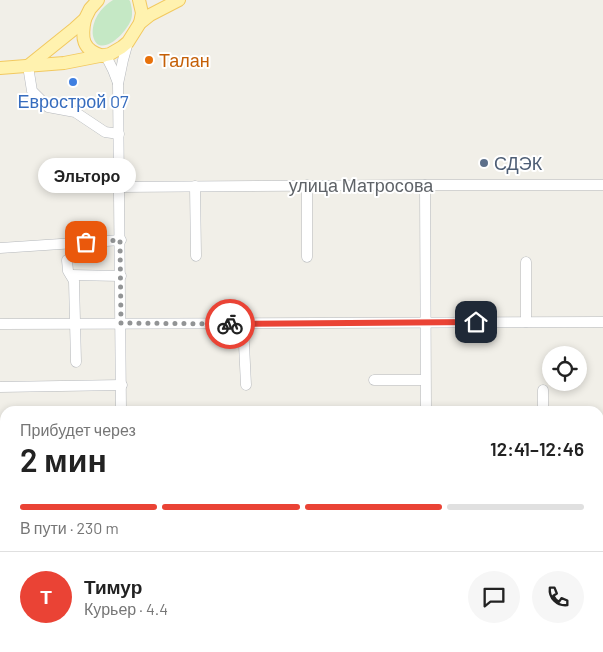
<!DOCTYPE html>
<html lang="ru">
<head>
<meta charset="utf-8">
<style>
	:root { --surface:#fff; --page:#f6f6f6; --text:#222; --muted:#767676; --line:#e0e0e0; --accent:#ea4335 }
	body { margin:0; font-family:Barlow,sans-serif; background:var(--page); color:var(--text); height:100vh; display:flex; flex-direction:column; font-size:19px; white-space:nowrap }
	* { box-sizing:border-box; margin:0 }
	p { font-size:16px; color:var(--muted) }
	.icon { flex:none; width:28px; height:28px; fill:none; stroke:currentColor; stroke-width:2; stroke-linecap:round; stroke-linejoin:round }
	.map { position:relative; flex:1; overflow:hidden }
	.sheet { position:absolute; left:0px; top:406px; width:604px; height:246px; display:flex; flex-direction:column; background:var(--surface); border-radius:15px 15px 0 0; box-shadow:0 2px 8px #0003 }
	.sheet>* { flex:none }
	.controls { position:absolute; left:542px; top:346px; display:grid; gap:10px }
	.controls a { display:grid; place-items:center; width:45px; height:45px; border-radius:50%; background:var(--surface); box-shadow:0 2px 8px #0003; font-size:25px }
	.pin { position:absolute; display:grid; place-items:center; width:42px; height:42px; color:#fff; margin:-21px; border-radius:10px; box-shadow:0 2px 8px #0006 }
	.courier { position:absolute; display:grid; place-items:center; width:50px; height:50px; margin:-25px; border:4px solid #ea4335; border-radius:50%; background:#fff; color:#222; box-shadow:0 1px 6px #0007 }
	.bubble { position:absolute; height:35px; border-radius:18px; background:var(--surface); box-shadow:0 2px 8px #0003; font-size:16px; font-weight:600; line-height:35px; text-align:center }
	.head em { font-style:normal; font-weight:600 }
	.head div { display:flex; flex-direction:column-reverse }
	.head { display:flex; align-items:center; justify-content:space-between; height:85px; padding:0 20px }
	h1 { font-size:32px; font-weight:600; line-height:38px }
	.bar { display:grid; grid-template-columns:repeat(4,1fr); gap:8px 5px; align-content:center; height:60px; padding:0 20px }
	.bar i { height:6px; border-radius:4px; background:var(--line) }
	.bar .on { background:var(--accent) }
	.bar p { grid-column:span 4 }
	.line { display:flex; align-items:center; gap:12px; padding:0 20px; border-top:1px solid var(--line) }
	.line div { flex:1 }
	.round { display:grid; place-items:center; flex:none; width:52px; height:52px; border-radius:26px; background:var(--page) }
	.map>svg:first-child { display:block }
	.green { fill:#c5e8c5 }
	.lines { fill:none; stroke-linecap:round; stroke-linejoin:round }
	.minor-casing { stroke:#b5b8bc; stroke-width:11 }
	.major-casing { stroke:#f2c960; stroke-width:14 }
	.minor { stroke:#fff; stroke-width:10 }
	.major { stroke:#fff2af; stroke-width:12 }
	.done { stroke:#929495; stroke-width:5; stroke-dasharray:0 9 }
	.route { stroke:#ea4335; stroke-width:6 }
	.food-dot { fill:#e8710a; stroke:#fff; stroke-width:2 }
	.shop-dot { fill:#3f7fe0; stroke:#fff; stroke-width:2 }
	.service-dot { fill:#5c6f8a; stroke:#fff; stroke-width:2 }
	.labels { text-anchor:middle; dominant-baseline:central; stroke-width:4; stroke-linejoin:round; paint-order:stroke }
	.food-label { font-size:18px; fill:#c56008; stroke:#fff; text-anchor:start }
	.shop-label { font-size:18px; fill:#366cbe; stroke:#fff }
	.service-label { font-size:18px; fill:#4e5e75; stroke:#fff; text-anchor:start }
	.street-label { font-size:18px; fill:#5f6368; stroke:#fff }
</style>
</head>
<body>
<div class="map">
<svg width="603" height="652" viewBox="0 0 603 652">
	<rect width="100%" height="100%" fill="#f1efe8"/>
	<path class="green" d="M113 0H129L130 1C132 8 133 14 131 20 127 30 111 49 99 45 95 43 94 39 93 36 91 21 101 7 113 0Z"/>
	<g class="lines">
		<defs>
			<g id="minor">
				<polyline points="106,56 113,70 118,83"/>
				<polyline points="28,66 32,91 48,107 75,112 105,132 119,134"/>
				<polyline points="307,185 307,257"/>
				<polyline points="425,185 426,411"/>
				<polyline points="195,186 196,256"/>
				<polyline points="120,187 425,185 603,185"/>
				<polyline points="0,248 121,240"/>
				<polyline points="67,260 68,271 74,281 76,362"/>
				<polyline points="526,262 526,322"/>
				<polyline points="71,275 121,276"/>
				<polyline points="0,324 603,322"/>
				<polyline points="243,324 246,385"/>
				<polyline points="374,380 425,380"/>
				<polyline points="0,387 122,385"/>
				<polyline points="121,411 118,84 123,60 128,42"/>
				<polyline points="543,411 543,390"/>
				<polyline points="0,450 5,450"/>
				<polyline points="599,450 603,450"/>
				<polyline points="0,515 5,515"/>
				<polyline points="599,576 603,576"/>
				<polyline points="426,648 426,652"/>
				<polyline points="123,652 123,648"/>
			</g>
			<g id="major">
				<polyline points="139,0 142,13 140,23"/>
				<path d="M85 19C81 38 82 50 103 56"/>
				<polyline points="28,66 74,29 85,19 90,9 98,0"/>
				<polyline points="0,68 64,63 110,54 122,47 128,42 140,23 150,15 179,0"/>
			</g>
		</defs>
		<use href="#minor" class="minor-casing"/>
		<use href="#major" class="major-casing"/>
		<use href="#minor" class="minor"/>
		<use href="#major" class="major"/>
	</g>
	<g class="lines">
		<polyline class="done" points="86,242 120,240 121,323 230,324"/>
		<polyline class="route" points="230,324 476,322"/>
	</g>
	<circle class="food-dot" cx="149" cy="60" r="5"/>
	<circle class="shop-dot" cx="73" cy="82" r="5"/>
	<circle class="service-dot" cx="484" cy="163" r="5"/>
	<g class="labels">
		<g class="food-label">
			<text x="159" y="60">Талан</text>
		</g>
		<g class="shop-label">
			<text x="73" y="101">Еврострой 07</text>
		</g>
		<g class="service-label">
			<text x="494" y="163">СДЭК</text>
		</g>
		<g class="street-label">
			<text x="361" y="185">улица Матросова</text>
		</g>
	</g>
</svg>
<div class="controls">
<a><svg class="icon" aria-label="locate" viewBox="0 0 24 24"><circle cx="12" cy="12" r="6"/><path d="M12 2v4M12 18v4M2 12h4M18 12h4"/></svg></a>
</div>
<div class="pin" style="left:86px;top:242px;background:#ea580c"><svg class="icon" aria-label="bag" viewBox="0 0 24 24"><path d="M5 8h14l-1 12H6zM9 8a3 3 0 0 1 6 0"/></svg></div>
<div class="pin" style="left:476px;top:322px;background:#1f2937"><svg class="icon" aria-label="home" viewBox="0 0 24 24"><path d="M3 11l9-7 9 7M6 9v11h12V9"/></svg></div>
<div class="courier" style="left:230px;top:324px"><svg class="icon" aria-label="bike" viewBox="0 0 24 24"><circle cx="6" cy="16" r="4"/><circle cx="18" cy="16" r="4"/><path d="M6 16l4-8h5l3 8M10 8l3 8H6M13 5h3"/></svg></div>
<div class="bubble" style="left:38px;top:158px;width:98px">Эльторо</div>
<section class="sheet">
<div class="head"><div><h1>2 мин</h1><p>Прибудет через</p></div><em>12:41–12:46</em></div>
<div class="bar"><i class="on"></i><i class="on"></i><i class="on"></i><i></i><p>В пути · 230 m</p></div>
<div class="line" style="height:90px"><b class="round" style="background:var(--accent);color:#fff">Т</b><div><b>Тимур</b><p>Курьер · 4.4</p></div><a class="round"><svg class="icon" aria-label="chat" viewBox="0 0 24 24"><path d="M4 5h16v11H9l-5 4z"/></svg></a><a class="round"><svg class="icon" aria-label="phone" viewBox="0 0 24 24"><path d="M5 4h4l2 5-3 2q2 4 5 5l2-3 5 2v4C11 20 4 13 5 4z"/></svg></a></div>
</section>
</div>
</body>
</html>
